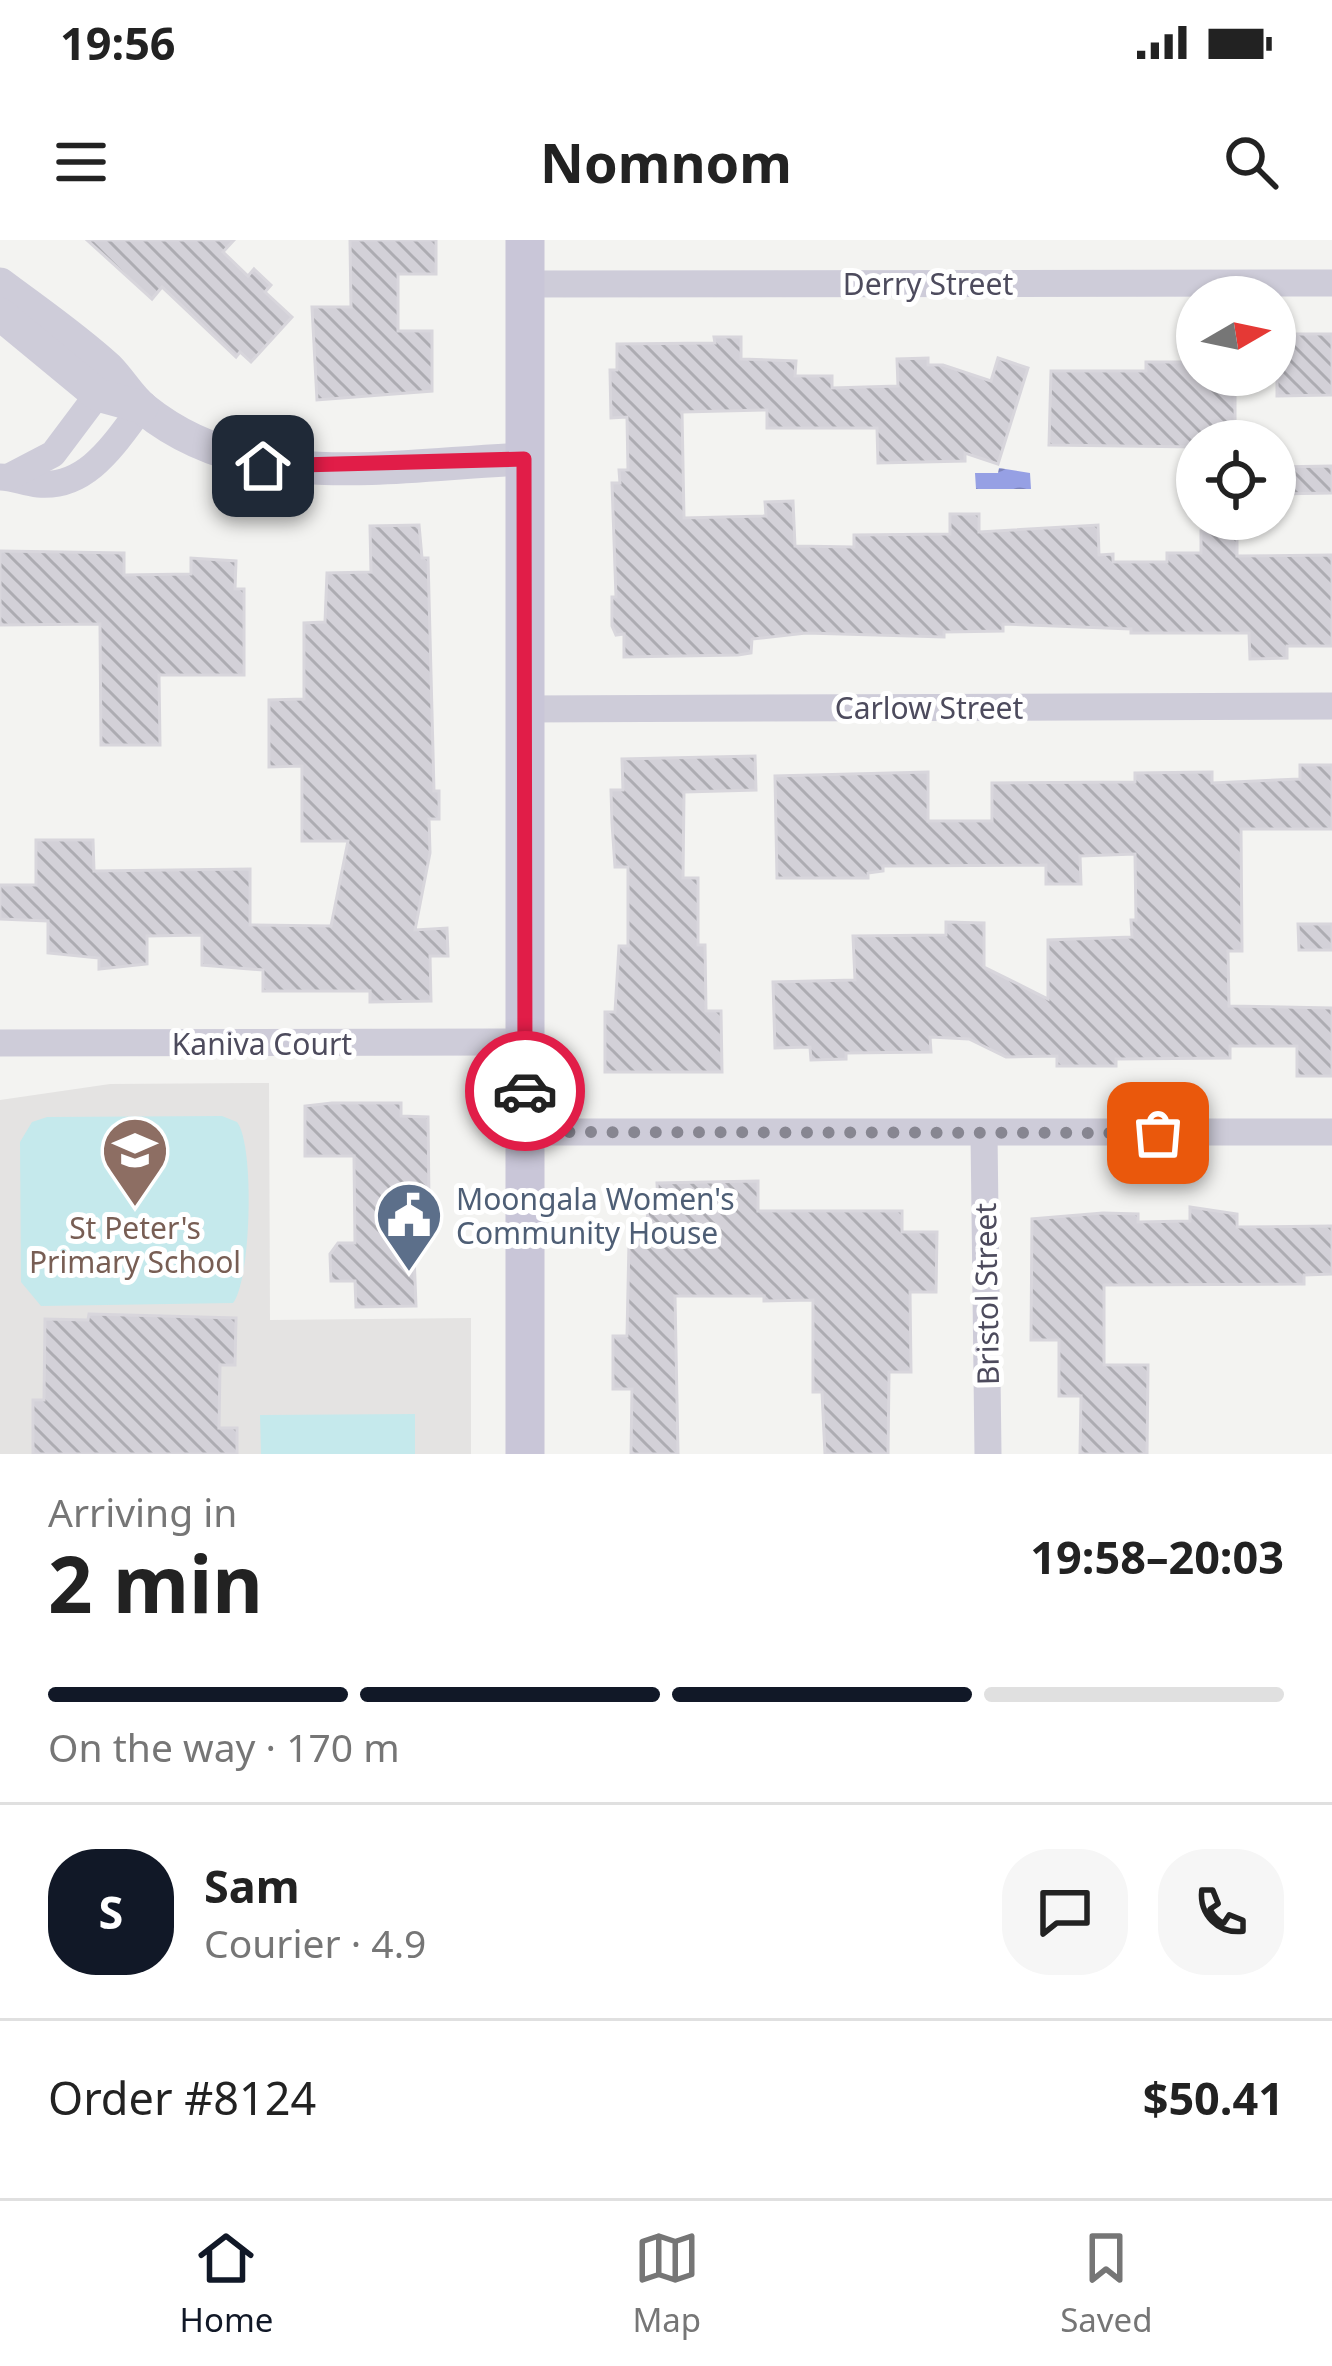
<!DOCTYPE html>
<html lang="en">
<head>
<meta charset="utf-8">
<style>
	:root { --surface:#fff; --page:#f6f6f6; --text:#222; --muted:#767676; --line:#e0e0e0; --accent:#111827 }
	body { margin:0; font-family:"Noto Sans",sans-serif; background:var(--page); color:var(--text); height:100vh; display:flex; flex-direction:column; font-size:45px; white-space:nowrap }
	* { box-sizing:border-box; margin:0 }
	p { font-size:39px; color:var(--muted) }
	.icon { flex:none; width:66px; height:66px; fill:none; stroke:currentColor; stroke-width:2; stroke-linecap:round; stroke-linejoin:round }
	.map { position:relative; height:1214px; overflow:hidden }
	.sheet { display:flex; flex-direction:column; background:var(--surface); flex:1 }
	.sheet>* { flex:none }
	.needle { width:78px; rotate:81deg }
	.buttons { position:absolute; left:1176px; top:36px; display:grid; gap:24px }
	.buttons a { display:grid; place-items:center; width:120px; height:120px; border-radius:50%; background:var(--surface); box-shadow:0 3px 9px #0004; font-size:60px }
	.pin { position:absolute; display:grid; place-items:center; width:102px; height:102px; color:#fff; margin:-51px; border-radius:24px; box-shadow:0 6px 18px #0006 }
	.courier { position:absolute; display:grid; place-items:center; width:120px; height:120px; margin:-60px; border:9px solid #e11d48; border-radius:50%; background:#fff; color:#222; box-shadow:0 3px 15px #0007 }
	.head em { font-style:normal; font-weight:700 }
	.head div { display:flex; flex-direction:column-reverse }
	.head { display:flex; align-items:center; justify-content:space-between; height:204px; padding:0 48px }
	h1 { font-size:78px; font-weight:700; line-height:90px }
	.bar { display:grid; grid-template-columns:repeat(4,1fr); gap:18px 12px; align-content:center; height:144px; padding:0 48px }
	.bar i { height:15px; border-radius:9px; background:var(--line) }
	.bar .active { background:var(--accent) }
	.bar p { grid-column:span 4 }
	.line { display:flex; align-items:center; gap:30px; padding:0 48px; border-top:3px solid var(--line) }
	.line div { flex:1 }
	.round { display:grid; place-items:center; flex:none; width:126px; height:126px; border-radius:48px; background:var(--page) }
	.status { display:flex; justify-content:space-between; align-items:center; height:84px; padding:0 60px; background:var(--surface); direction:ltr }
	.status svg { height:33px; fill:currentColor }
	header { display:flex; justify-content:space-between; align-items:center; height:156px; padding:0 48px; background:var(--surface); font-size:54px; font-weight:700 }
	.tab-bar { display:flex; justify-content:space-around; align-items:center; height:168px; border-top:3px solid var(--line); background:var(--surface); font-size:33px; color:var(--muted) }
	.tab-bar a { display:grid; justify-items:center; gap:6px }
	.tab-bar .active { color:var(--accent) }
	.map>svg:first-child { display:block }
	.education { fill:#e4e3e2 }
	.park { fill:#c5e9ec }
	.water { fill:url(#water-waves) }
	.building { fill:url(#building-back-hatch); stroke:#d8d6dc; stroke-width:3 }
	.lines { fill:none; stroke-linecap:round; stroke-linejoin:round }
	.minor { stroke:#ceccd9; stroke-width:27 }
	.tertiary { stroke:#ceccd9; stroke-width:33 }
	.secondary { stroke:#c9c6d8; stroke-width:39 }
	.done { stroke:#878691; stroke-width:12; stroke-dasharray:0 21.6 }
	.route { stroke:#e11d48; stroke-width:15 }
	.labels { text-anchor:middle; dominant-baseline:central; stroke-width:10; stroke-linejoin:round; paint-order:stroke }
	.street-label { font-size:30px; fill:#4d4b5d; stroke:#fff }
	.service-label { font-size:30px; fill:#4e5e75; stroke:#fff; text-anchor:start }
	.education-label { font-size:30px; fill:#785e54; stroke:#fff }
</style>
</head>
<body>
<div class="status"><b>19:56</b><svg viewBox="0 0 49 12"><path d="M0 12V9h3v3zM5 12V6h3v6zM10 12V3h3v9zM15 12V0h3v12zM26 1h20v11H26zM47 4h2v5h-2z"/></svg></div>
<header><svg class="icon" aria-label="menu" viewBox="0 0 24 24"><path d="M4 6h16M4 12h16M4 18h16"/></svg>Nomnom<svg class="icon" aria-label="search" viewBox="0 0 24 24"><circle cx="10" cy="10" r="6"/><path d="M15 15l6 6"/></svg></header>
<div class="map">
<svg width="1332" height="1214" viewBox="0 0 1332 1214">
	<defs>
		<pattern id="water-waves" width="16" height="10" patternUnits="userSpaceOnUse" patternTransform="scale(3)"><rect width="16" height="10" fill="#96a0e4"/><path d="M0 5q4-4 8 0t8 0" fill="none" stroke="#7d84bc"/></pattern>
		<pattern id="building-back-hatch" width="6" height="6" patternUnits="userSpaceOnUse" patternTransform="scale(3)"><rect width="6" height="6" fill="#d3d1d8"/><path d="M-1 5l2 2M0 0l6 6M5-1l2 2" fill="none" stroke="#adacb2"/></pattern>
	</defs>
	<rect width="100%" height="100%" fill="#f3f3f1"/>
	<polygon class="education" points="269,843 270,1080 471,1078 471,1214 0,1214 0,860 110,844"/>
	<g class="park">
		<path d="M222 876 237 882C255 905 251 1041 233 1063L41 1066 21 1042 20 902 32 882 47 877Z"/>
		<polygon points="415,1174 415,1214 261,1214 260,1175"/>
	</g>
	<polygon class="water" points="999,228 1030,233 1031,249 976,249 975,233 998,233"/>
	<g class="building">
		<polygon points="87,0 234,0 223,12 248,36 254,29 271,45 265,52 292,77 251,122 240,112 236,117 162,47 152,59"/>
		<polygon points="350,0 436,0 436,34 398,34 398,91 432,91 432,151 317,160 312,67 351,67"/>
		<polygon points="1290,94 1332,94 1332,155 1277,156 1277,104 1291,104"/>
		<polygon points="714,97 741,97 741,119 796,121 795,136 832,136 832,148 898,146 897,119 928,118 928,125 943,125 991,141 998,118 1028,128 998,224 965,213 965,221 878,223 877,188 767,188 767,170 682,172 684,278 766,276 765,262 793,261 795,306 854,307 854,295 950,294 950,274 979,274 979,292 1098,285 1099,315 1113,314 1113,322 1167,322 1167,313 1201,313 1201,291 1237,290 1237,316 1332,315 1332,406 1287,406 1287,418 1250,419 1249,393 1131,393 1131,389 1003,384 1003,391 944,392 944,397 806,393 752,399 751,413 738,415 624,417 624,394 616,395 612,386 612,357 616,357 612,243 620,243 619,230 628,230 627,177 611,178 610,130 617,130 617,104 715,103"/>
		<polygon points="1146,122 1197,122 1197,135 1235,135 1235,201 1197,201 1197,207 1049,205 1051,131 1146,131"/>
		<polygon points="1332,226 1332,253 1275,254 1275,227"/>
		<polygon points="419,285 422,318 428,318 434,551 439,551 439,579 429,579 430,613 415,690 447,688 448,716 430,716 431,761 370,762 370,751 263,751 263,730 202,725 202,695 147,696 147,724 99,729 99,718 48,713 48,681 0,679 0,645 36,645 36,600 93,600 94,631 250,629 250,685 331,686 348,601 302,601 302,526 269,527 269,460 304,459 304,383 325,382 327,333 371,332 370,286"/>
		<polygon points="0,311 124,313 124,335 191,334 191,318 236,321 235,349 244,349 244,435 159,435 160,505 101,505 100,384 0,385"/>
		<polygon points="755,516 756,550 684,552 683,638 698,638 698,705 705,705 706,771 721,771 722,832 605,832 605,772 615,772 619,706 628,706 628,627 615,627 612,583 611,550 623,550 622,519"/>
		<polygon points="1300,525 1332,525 1332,589 1241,589 1242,711 1228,711 1229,766 1332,768 1332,836 1297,836 1297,806 1230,806 1230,818 1116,819 1116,826 1057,826 1057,816 1006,817 969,799 930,797 931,812 846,813 846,819 811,820 810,807 775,808 773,742 855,740 853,696 946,695 946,682 984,683 984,727 1048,759 1048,700 1132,697 1131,680 1136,680 1135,614 1080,616 1081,644 1046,644 1046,625 883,626 883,631 868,633 868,638 777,638 775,536 928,532 928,581 992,581 992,543 1135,542 1135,533 1212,532 1212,543 1300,539"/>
		<polygon points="1298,684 1332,684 1332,710 1299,710"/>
		<polygon points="332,863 401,863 401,876 428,877 429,962 416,962 413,988 416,1066 356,1067 355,1041 331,1041 330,1014 338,1003 355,1003 354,916 305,916 305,866"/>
		<polygon points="758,941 758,971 902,971 902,992 937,992 936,1052 910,1052 911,1132 889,1132 888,1214 825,1214 822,1152 813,1152 813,1060 764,1061 764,1056 675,1056 678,1214 631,1214 632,1149 613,1149 613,1096 627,1096 629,1002 638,1001 638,990 648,990 647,963 658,963 657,943"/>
		<polygon points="1190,967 1237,974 1237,987 1332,986 1332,1034 1304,1035 1304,1044 1104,1045 1104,1125 1148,1125 1147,1214 1080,1214 1081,1156 1059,1156 1059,1100 1031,1100 1032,979 1103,973 1138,974 1138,982 1190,981"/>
		<polygon points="89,1074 236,1078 235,1125 220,1125 219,1188 237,1188 237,1214 33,1214 33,1160 44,1160 45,1079 88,1080"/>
	</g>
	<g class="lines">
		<g class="minor">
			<polyline points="525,44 1332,43"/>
			<path d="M0 237C13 237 25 243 38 244 88 249 116 201 142 167"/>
			<polyline points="9,237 53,214 107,142"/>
			<polyline points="525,469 1332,466"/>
			<polyline points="0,803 525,802"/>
			<polyline points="524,892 1332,892"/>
			<polyline points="984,894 988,1214"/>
		</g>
		<g class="tertiary">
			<path d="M0 44C36 71 74 97 108 128 121 141 130 158 144 169 251 256 396 224 524 219"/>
			<polyline points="0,74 98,155 142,167"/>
		</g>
		<polyline class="secondary" points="525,1214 525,0"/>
	</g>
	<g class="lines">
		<polyline class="done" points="525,851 524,892 1158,893"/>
		<polyline class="route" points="263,226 524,219 525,851"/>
	</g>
	<defs>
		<symbol id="school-pin" viewBox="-11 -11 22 30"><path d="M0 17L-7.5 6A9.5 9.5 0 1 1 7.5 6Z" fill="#8d6e63" stroke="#fff"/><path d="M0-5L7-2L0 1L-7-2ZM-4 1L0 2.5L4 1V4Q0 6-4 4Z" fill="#fff"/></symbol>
		<symbol id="civic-pin" viewBox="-11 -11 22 30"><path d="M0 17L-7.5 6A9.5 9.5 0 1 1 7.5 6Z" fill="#5c6f8a" stroke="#fff"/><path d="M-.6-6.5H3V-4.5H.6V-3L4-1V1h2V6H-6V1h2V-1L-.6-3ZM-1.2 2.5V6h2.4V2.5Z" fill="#fff"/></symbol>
	</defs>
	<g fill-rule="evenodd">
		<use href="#school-pin" x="97" y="872" width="76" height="104"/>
		<use href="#civic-pin" x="371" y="937" width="76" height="104"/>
	</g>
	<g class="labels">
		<g class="street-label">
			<text x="928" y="43">Derry Street</text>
			<text x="929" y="467">Carlow Street</text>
			<text x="262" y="803">Kaniva Court</text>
			<text transform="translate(986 1054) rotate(-91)">Bristol Street</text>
		</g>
		<g class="service-label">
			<text x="456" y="958">Moongala Women's<tspan x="456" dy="34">Community House</tspan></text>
		</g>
		<g class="education-label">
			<text x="135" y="987">St Peter's<tspan x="135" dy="34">Primary School</tspan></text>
		</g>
	</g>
</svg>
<div class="buttons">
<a><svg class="needle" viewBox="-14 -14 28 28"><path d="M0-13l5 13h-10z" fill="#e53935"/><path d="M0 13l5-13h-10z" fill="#767676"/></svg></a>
<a><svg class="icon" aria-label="locate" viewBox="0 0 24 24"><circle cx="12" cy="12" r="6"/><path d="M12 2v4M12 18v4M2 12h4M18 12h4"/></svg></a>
</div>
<div class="pin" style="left:1158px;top:893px;background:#ea580c"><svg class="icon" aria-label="bag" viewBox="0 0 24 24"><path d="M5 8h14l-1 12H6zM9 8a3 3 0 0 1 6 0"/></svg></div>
<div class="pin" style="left:263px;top:226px;background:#1f2937"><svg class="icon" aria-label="home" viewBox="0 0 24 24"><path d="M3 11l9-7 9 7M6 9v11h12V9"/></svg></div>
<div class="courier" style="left:525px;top:851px"><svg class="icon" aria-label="car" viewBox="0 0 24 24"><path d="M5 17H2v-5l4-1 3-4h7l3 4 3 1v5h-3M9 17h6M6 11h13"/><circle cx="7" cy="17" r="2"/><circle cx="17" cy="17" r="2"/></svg></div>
</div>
<section class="sheet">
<div class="head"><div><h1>2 min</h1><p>Arriving in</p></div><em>19:58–20:03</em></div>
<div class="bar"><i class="active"></i><i class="active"></i><i class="active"></i><i></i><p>On the way · 170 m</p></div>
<div class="line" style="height:216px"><b class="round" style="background:var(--accent);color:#fff">S</b><div><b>Sam</b><p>Courier · 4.9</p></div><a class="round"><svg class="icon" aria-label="chat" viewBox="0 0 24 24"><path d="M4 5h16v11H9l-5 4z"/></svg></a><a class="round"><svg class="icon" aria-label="phone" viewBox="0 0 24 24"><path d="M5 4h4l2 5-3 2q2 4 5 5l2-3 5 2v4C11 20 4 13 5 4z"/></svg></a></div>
<div class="line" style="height:156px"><div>Order #8124</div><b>$50.41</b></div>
</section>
<nav class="tab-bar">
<a class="active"><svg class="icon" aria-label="home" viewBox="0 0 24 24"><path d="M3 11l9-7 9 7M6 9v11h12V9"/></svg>Home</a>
<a><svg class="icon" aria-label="map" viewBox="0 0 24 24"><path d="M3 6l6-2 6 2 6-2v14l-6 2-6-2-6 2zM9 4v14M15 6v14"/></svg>Map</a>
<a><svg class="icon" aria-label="saved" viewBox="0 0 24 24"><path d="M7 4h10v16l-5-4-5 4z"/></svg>Saved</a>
</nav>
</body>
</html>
